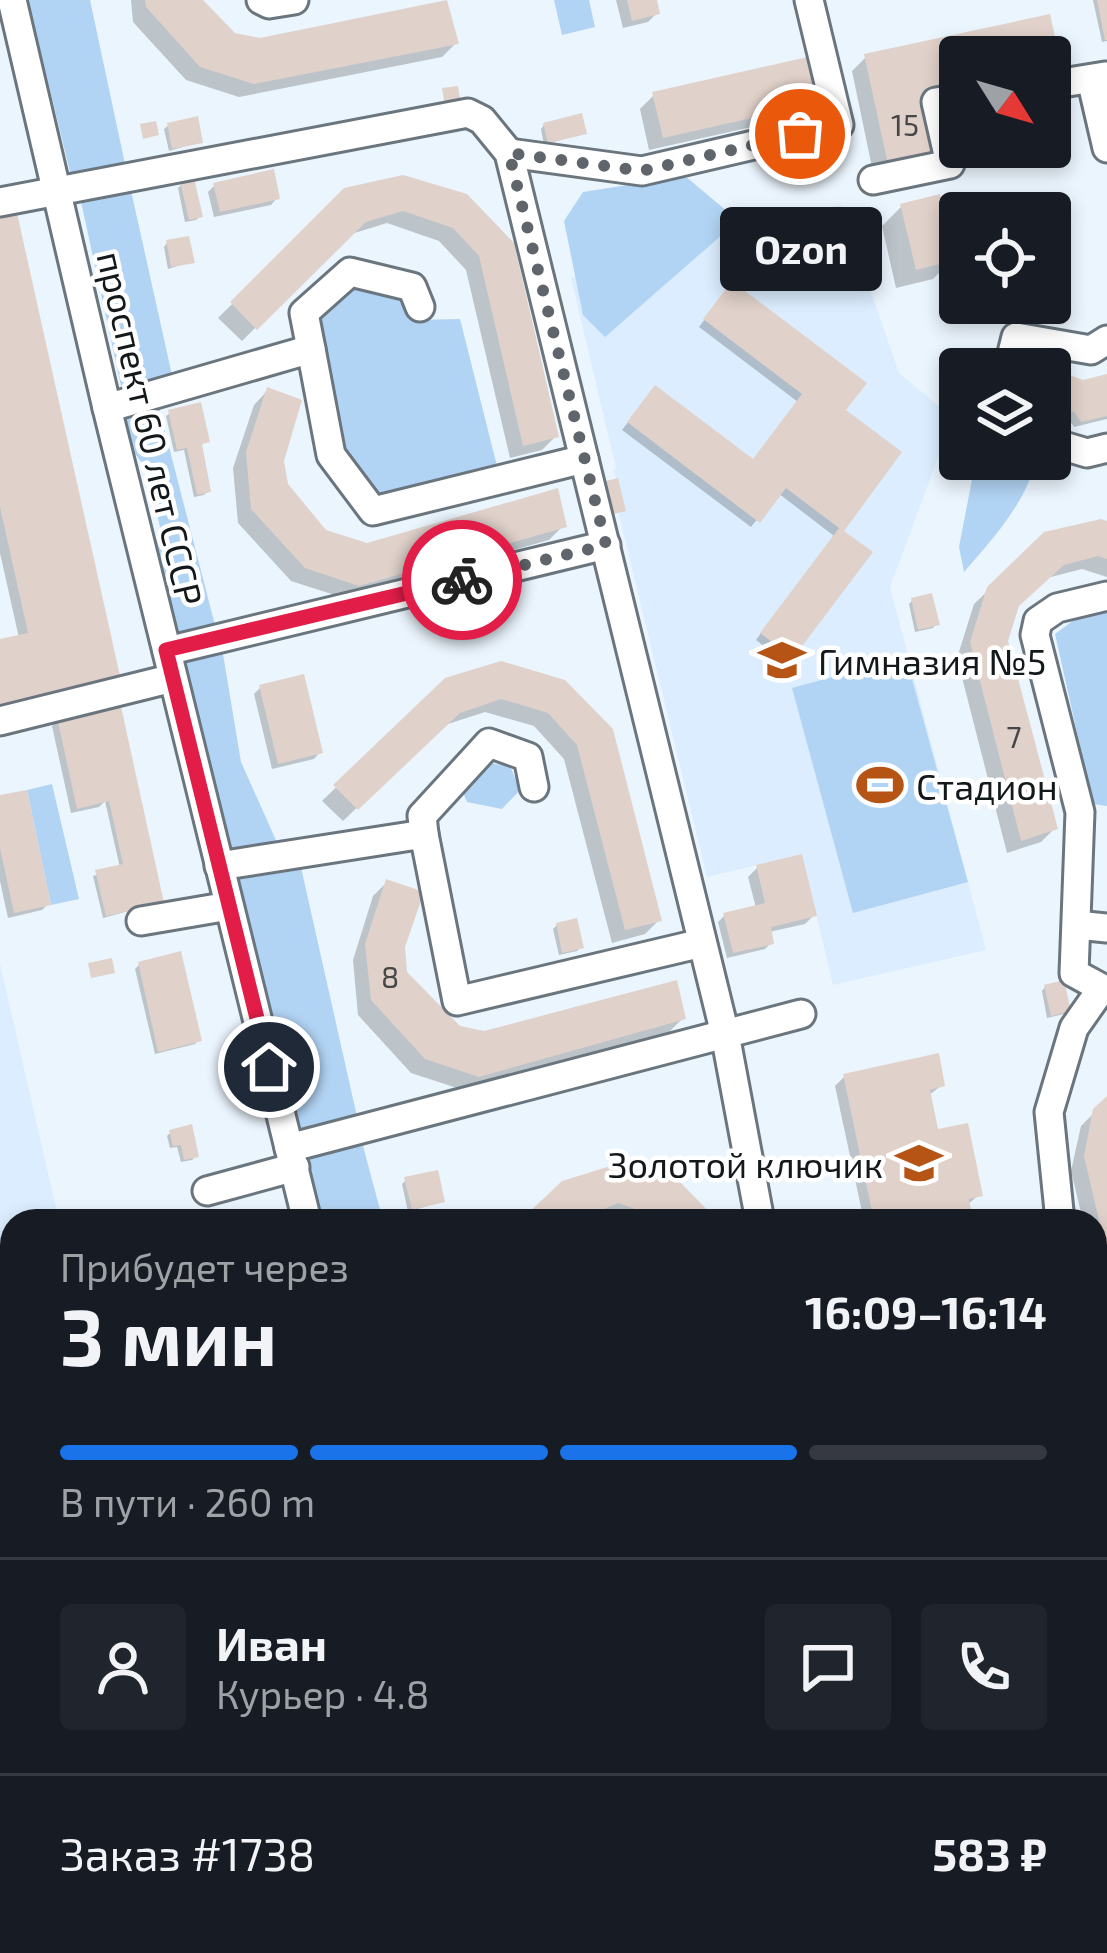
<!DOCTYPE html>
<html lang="ru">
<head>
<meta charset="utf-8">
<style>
	:root { --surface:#171b24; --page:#20242c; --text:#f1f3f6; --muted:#9ea1a6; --line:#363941; --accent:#1a73e8 }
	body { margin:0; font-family:"Exo 2",sans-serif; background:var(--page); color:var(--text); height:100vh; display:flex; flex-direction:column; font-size:45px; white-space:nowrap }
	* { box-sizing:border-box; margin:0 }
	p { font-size:39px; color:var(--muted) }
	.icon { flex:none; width:66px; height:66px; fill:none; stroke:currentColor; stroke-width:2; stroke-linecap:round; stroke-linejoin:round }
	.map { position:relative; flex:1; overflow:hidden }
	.sheet { position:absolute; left:0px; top:1209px; width:1107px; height:744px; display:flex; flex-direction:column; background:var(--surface); border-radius:36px 36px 0 0; box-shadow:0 6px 18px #0003 }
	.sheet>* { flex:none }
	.needle { width:78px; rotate:127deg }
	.buttons { position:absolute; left:939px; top:36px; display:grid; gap:24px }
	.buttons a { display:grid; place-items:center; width:132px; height:132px; border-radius:12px; background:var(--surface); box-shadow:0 6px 18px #0003; font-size:60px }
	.pin { position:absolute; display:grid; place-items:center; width:102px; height:102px; color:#fff; margin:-51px; border:6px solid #fff; border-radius:50%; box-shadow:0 3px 12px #0007 }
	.courier { position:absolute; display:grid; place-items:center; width:120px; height:120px; margin:-60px; border:9px solid #e11d48; border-radius:50%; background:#fff; color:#222; box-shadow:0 3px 15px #0007 }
	.bubble { position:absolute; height:84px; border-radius:12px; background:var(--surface); box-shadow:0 6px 18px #0003; font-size:39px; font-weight:700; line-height:84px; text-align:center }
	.overview em { font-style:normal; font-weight:700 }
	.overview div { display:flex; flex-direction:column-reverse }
	.overview { display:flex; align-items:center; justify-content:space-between; height:204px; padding:0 60px }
	h1 { font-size:78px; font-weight:700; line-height:90px }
	.bar { display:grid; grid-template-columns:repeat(4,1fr); gap:18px 12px; align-content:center; height:144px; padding:0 60px }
	.bar i { height:15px; border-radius:9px; background:var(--line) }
	.bar .on { background:var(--accent) }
	.bar p { grid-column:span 4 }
	.line { display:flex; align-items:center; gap:30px; padding:0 60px; border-top:3px solid var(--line) }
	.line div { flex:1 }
	.round { display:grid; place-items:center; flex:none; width:126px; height:126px; border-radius:12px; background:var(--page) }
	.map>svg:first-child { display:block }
	.built { fill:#dbedfe }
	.green { fill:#b2d4f4 }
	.shadow { fill:#0003 }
	.building { fill:#e0d1ca }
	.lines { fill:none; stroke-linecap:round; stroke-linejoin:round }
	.minor-casing { stroke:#6a757e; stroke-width:33 }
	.major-casing { stroke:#1869a0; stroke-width:42 }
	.minor { stroke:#fff; stroke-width:27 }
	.major { stroke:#76bff1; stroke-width:36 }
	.rail { stroke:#7d848a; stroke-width:6; stroke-dasharray:15 15; stroke-linecap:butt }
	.done { stroke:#5f656a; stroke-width:12; stroke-dasharray:0 21.6 }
	.route { stroke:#e11d48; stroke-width:15 }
	.labels { text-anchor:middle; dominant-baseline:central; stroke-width:9; stroke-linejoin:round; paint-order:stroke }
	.number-label { font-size:30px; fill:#464647 }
	.street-label { font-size:36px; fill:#13181b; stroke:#fff }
	.poi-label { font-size:36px; fill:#13181b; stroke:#fff; text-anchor:start }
</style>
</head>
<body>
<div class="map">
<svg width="1107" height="1953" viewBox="0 0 1107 1953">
	<rect width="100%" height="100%" fill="#ebf5fd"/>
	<g class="built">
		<polygon points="841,205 899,373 953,418 890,587 986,950 833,985 802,854 707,877 618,511 626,510 613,470 616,468 571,278"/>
		<polygon points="0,964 59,1221 12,1221 12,1941 194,1941 197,1953 0,1953"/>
	</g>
	<g class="green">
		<polygon points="28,0 90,0 125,164 71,176"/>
		<polygon points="554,0 589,0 595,27 562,35"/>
		<polygon points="685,176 728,212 724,233 605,337 583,315 564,221 583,192"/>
		<polygon points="130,186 172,375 121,386 80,197"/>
		<polygon points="350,286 398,297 410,320 460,319 497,466 387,499 372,495 341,442 317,318"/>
		<polygon points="159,408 216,629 172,638 153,552 160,527 147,470 133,451 125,416"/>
		<path d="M976 459H1037C1024 505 995 536 964 572L959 547Z"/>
		<polygon points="1107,611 1107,806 1093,804 1055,634 1078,617"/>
		<polygon points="222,648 241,762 279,847 225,856 178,660"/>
		<polygon points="906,657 968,882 853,913 792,688"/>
		<polygon points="482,762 510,766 520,790 502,809 467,802 462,790"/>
		<polygon points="52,784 79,899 51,905 27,790"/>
		<polygon points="300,863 358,1121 307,1133 290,1125 230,876"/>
		<polygon points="362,1142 383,1221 317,1221 302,1157"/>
	</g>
	<g class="shadow">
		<polygon points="131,0 199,0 234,36 260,41 456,43 442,57 239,97 186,80 133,22"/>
		<polygon points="616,0 654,0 657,13 648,22 623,28"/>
		<polygon points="1093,0 1107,0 1107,41 1102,42"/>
		<polygon points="1047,17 1056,59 1050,65 1050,57 960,57 960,91 936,158 875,182 852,71 866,57"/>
		<polygon points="654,95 819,101 805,115 649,150 640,109"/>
		<polygon points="544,125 584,133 544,145 541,129"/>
		<polygon points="168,126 200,142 169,151 164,129"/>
		<polygon points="182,184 200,216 196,220 185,222 178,188"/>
		<polygon points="215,185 277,198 271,205 214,217 208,192"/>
		<polygon points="346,191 465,196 556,436 542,450 510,458 466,270 439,241 387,223 348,235 242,341 218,318"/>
		<polygon points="901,207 953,259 933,279 896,288 882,226"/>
		<polygon points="0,220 119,684 0,642 19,638 0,553"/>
		<polygon points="167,243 191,262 168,269 164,247"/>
		<polygon points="726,291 842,410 840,531 791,656 784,662 756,640 834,536 778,493 751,527 622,430 649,395 753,463 798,402 699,327"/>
		<polygon points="1050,371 1083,383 1107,377 1107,419 1074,427 1068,418 1050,413"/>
		<polygon points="267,391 285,485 324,532 367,546 563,526 549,540 344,598 291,581 238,523 233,468 254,405"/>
		<polygon points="170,413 206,441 199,446 208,491 204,495 194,497 184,450 174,452 166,416"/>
		<polygon points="1107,524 1107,577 1082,569 1047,578 1016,606 1005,641 1055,828 1041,842 1007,853 957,658 974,604 1046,535"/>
		<polygon points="912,601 936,624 933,628 915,632 909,604"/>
		<polygon points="447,680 564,682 659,920 645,934 612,943 564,759 534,726 485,712 442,726 343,821 322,801"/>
		<polygon points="261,687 320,752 314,759 272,769 254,694"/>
		<polygon points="117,705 161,902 103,918 93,876 120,868 105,801 99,807 71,813 52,726 58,719"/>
		<polygon points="0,798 48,904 42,910 8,918 0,881"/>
		<polygon points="757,868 814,915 805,924 769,932 771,943 765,949 727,958 718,922 725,915 756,908 748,877"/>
		<polygon points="387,882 404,973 458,1029 484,1034 683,1018 669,1032 463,1090 411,1073 358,1015 353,960 373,896"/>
		<polygon points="557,925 581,947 577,951 559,955 553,929"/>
		<polygon points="139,965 198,1040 195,1044 155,1054 135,969"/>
		<polygon points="1045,987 1068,1010 1064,1014 1047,1018 1042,991"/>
		<polygon points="844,1077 942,1085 928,1096 935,1133 979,1195 967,1205 970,1221 864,1221 835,1086"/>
		<polygon points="1107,1100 1107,1323 1095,1272 1095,1221 1083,1221 1071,1171 1081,1126"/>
		<polygon points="171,1132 196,1156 192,1160 181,1162 177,1147 170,1148 167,1136"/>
		<polygon points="406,1180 442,1201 408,1212 402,1184"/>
		<polygon points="563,1184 714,1221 620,1221 602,1216 588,1221 524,1221"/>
		<polygon points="1107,1418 1107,1471 1095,1474 1095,1421"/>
	</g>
	<g class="building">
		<polygon points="145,0 203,0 235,33 260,38 447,0 459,44 254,84 200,67 146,7"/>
		<polygon points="627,0 657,0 660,14 632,21"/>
		<polygon points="1097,0 1107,0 1107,40 1105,40"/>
		<polygon points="1050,14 1060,60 960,57 960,81 924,89 939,159 889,169 864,54"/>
		<polygon points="812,56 823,102 663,138 652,92"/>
		<polygon points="458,86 460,99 444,101 442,88"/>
		<polygon points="582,113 587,134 548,143 543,123"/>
		<polygon points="198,116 203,143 172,149 167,123"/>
		<polygon points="156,121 159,135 143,139 140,124"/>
		<polygon points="274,169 280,199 220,212 213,183"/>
		<polygon points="403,175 467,194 514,243 559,437 523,446 479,256 453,228 403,211 366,222 257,330 230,302 344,188"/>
		<polygon points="194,178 203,217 189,220 180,181"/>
		<polygon points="940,194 956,260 916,270 900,204"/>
		<polygon points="17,213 122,685 0,713 0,639 28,633 0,507 0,217"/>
		<polygon points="189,236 195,263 171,267 166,240"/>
		<polygon points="732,281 867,383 846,410 902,452 844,531 873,552 793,658 760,633 839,528 786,488 760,523 627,422 655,385 753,459 802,394 703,319"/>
		<polygon points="1029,360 1083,380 1107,374 1107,416 1081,422 1074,412 1050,408 1050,369 1021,369"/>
		<polygon points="267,387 302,400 284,461 288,484 326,530 367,543 558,488 567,527 359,586 305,568 251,509 246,452"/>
		<polygon points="201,402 210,442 202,444 211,492 197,495 187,448 177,450 168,410"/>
		<polygon points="618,478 626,511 605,516 598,483"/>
		<polygon points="1101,519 1107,521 1107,559 1098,556 1064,565 1019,606 1008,641 1058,829 1021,841 970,642 987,587 1044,532"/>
		<polygon points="932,593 940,625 918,630 911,598"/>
		<polygon points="501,661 565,680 613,729 662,921 625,930 577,745 548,713 501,699 460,713 358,810 333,785 445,678"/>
		<polygon points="304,674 323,753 278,764 259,685"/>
		<polygon points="120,702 164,903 106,916 95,870 123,864 109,801 77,809 57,717"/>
		<polygon points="27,790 51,905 14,913 0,848 0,795"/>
		<polygon points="802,854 817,916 771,927 774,944 733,953 723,913 765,903 756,865"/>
		<polygon points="386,879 424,892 405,947 407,972 460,1026 484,1031 677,980 686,1019 479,1077 425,1059 371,1000 365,944"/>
		<polygon points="577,918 584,948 562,953 556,923"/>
		<polygon points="181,951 202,1041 158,1052 138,962"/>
		<polygon points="112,958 115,973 91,978 88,963"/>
		<polygon points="1064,980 1071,1011 1051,1016 1044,985"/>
		<polygon points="939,1053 945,1086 930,1090 938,1129 968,1123 983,1196 969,1199 973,1221 874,1221 843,1074"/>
		<polygon points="1107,1096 1107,1246 1105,1246 1084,1156 1093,1109"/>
		<polygon points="192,1124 199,1157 184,1160 181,1145 173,1146 169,1130"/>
		<polygon points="617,1164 681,1183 718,1221 669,1221 618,1203 576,1221 520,1221 562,1181"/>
		<polygon points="438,1170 445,1202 412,1210 404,1177"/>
		<polygon points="1107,1415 1107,1462 1095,1465 1095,1418"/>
		<polygon points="1107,1717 1107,1748 1095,1751 1095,1720"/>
		<polygon points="1107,1778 1107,1830 1095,1833 1095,1781"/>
		<polygon points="1107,1857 1107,1895 1095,1898 1095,1860"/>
		<polygon points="1107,1916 1107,1953 1001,1953 999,1943 1006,1941 1095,1941 1095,1919"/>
		<polygon points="384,1941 409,1941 412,1953 387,1953"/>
		<polygon points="459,1941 577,1941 577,1943 534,1953 433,1953 432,1948"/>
		<polygon points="868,1941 892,1941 895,1953 871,1953"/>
	</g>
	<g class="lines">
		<defs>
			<g id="minor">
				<polyline points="12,0 107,408 307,1221"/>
				<polyline points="261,0 269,4 294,0"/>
				<polyline points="1091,79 1107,148"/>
				<polyline points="1050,85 1105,76"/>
				<polyline points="509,153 642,171 839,125 809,0"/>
				<polyline points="873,180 950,164 936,102 960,98"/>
				<polyline points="0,202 468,113 482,120 509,153 725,1034 760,1221"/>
				<polyline points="311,349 304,313 350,272 412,287 420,307"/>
				<polyline points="1008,369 1016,337 1091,350 1107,340"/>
				<polyline points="107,408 311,349 331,455 373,511 584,459"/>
				<polyline points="1050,442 1087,453 1107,448"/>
				<polyline points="1107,596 1057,608 1038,621 1035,635 1080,812 1074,973 1107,991"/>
				<polyline points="167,651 606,545"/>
				<polyline points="0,721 173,678"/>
				<polyline points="424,834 422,816 489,743 528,757 534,787"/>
				<polyline points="219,866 424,834 457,1001 702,943"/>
				<polyline points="141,921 229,906"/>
				<polyline points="1077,925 1107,928"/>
				<polyline points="289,1148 801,1014"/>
				<polyline points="207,1191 295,1167"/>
				<polyline points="1060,1221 1049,1112 1074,1028 1100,991"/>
				<polyline points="1095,1352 1098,1359"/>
				<polyline points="1095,1511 1107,1508"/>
				<polyline points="1095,1583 1107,1580"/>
				<polyline points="1095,1765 1107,1763"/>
				<polyline points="1095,1846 1107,1843"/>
				<polyline points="1095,1908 1107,1905"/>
				<polyline points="350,1941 350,1953"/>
				<polyline points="420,1941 423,1953"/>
				<polyline points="983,1941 986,1953"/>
				<polyline points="580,1953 631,1941"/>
				<polyline points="833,1953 837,1941"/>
			</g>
			<g id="major">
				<polyline points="1095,1633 1107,1630"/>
				<polyline points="0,1890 12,1887"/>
			</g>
		</defs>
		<use href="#minor" class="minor-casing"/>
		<use href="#major" class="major-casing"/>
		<use href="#minor" class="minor"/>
		<use href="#major" class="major"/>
		<g class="rail">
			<polyline points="0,1272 12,1324"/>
			<polyline points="0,1410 12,1468"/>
			<polyline points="0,1700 12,1753"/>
			<polyline points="55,1941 58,1953"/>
			<polyline points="128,1941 131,1953"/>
			<polyline points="159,1941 162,1953"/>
			<polyline points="92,1946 93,1953"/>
		</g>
	</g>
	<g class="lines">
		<polyline class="done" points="462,580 606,545 509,153 642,171 800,134"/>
		<polyline class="route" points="269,1067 166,650 462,580"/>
	</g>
	<defs>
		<symbol id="school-bare" viewBox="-9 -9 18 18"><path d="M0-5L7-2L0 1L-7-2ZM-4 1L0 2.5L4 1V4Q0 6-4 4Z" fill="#b65416" stroke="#fff" stroke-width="2.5" paint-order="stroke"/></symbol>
		<symbol id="stadium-bare" viewBox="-9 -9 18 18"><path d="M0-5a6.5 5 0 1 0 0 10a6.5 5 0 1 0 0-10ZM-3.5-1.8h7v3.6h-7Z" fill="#b65416" stroke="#fff" stroke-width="2.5" paint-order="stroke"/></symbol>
	</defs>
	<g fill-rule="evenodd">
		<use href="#school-bare" x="749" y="627" width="66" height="66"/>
		<use href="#stadium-bare" x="847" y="752" width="66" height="66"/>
		<use href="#school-bare" x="886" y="1130" width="66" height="66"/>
	</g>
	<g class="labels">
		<g class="number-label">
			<text x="905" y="124">15</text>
			<text x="1014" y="736">7</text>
			<text x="390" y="976">8</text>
		</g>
		<g class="street-label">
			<text transform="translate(151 428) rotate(77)">проспект 60 лет СССР</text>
		</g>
		<g class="poi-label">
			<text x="818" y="660">Гимназия №5</text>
			<text x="916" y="785">Стадион</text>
			<text x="883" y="1163" text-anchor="end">Золотой ключик</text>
		</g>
	</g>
</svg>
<div class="buttons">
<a><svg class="needle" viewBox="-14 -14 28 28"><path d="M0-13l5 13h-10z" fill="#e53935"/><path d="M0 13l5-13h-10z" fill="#9ea1a6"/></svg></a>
<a><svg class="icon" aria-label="locate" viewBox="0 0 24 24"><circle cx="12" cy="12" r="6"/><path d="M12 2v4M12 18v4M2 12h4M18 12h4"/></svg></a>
<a><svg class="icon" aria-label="layers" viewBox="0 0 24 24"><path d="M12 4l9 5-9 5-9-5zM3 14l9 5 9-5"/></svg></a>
</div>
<div class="pin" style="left:800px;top:134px;background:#ea580c"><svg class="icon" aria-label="bag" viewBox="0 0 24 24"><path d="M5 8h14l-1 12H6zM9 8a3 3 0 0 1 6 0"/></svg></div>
<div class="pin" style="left:269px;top:1067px;background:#1f2937"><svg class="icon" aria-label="home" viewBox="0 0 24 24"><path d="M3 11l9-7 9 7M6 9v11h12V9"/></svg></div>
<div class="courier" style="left:462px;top:580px"><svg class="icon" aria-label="bike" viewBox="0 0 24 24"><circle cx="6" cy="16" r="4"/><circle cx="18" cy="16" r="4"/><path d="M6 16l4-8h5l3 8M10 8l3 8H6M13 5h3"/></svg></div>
<div class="bubble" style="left:720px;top:207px;width:162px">Ozon</div>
<section class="sheet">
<div class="overview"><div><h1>3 мин</h1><p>Прибудет через</p></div><em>16:09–16:14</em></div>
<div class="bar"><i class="on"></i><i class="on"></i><i class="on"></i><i></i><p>В пути · 260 m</p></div>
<div class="line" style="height:216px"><a class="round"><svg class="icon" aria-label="person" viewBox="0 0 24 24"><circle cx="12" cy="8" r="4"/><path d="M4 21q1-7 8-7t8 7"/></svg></a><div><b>Иван</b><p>Курьер · 4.8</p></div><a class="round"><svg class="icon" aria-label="chat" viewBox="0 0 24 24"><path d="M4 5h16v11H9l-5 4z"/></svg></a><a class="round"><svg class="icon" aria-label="phone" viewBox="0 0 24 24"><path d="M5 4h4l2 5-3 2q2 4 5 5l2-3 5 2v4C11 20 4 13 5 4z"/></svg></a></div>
<div class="line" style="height:156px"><div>Заказ #1738</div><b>583 ₽</b></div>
</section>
</div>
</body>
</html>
